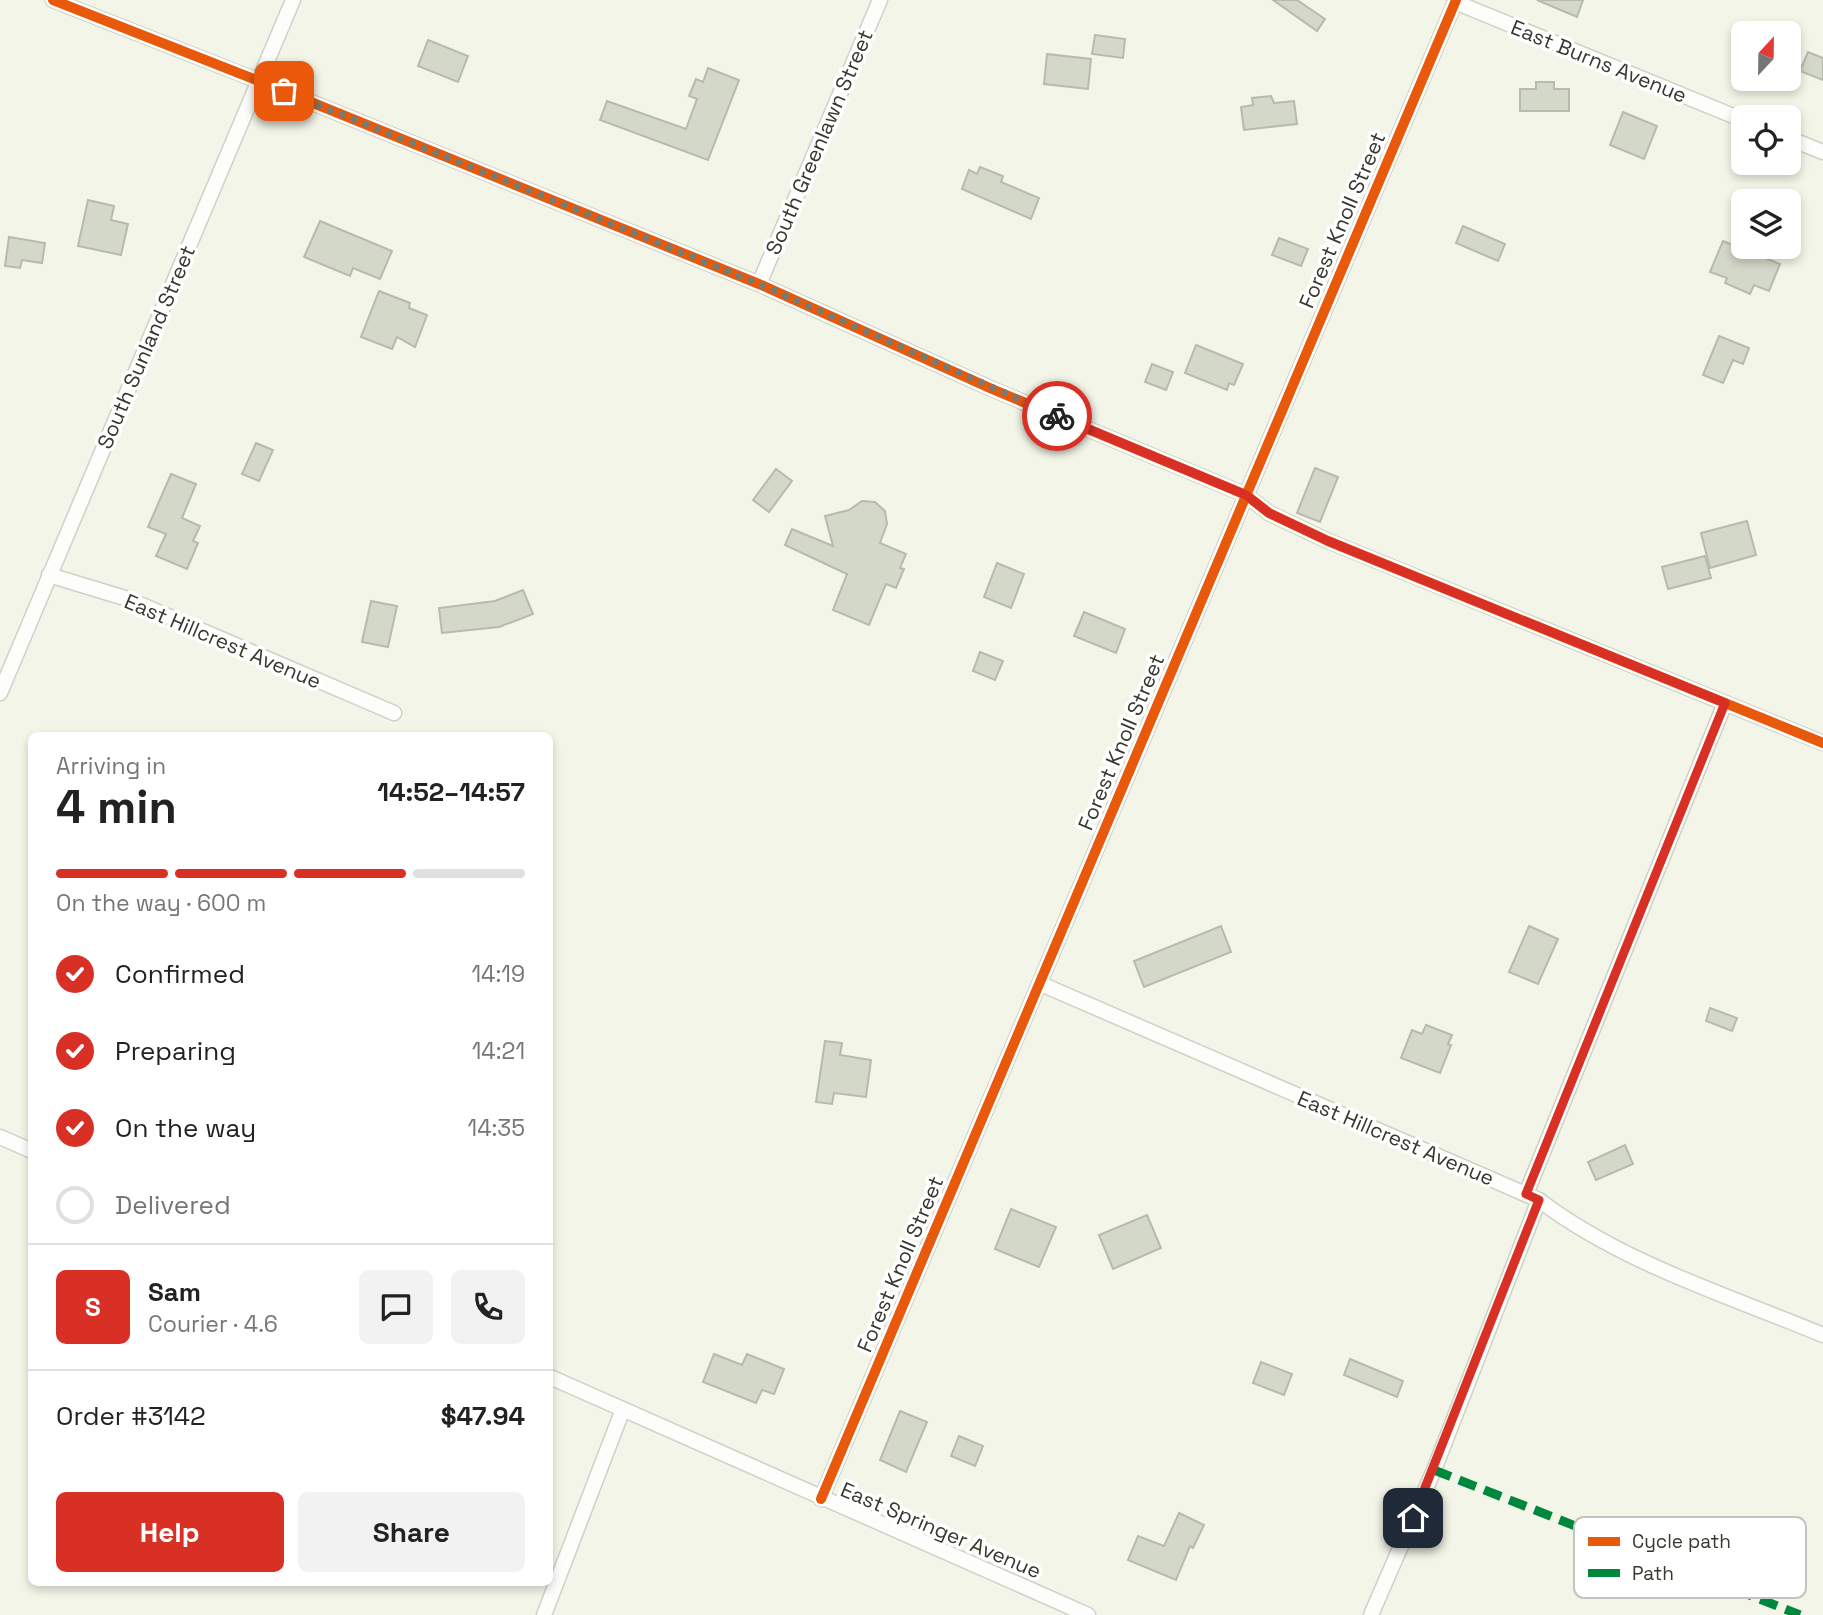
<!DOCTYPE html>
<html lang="en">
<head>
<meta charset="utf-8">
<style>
	:root { --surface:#fff; --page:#f2f2f2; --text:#222; --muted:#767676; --line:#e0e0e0; --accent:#d93025 }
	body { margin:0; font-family:"Space Grotesk",sans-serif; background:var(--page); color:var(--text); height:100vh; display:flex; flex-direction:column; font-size:26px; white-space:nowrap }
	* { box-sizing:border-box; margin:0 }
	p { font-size:23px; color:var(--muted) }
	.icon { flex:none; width:38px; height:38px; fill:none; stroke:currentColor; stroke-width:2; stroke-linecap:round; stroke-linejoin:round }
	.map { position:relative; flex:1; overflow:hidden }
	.panel { position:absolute; left:28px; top:732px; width:525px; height:854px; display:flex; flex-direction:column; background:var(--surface); border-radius:10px; box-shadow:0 4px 10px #0003 }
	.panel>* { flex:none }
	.needle { width:46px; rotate:22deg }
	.tools { position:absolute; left:1731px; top:21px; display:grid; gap:14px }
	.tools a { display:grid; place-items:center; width:70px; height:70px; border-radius:10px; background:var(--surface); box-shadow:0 4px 10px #0003; font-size:35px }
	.pin { position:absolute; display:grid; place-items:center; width:60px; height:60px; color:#fff; margin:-30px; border-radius:14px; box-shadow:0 4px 10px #0006 }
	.courier { position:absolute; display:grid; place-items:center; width:70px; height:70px; margin:-35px; border:5px solid #d93025; border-radius:50%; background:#fff; color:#222; box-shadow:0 2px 9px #0007 }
	.overview em { font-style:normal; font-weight:700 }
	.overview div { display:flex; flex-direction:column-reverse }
	.overview { display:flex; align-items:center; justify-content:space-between; height:119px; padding:0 28px }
	h1 { font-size:46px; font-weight:700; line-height:52px }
	.bar { display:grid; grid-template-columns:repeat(4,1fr); gap:10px 7px; align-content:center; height:84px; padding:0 28px }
	.bar i { height:9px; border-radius:5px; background:var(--line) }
	.bar .current { background:var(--accent) }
	.bar p { grid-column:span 4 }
	.line { display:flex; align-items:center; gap:18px; padding:0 28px; border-top:2px solid var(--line) }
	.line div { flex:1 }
	.round { display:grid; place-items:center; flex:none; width:74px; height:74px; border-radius:10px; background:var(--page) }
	ol { padding:0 28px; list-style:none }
	li { display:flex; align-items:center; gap:21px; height:77px }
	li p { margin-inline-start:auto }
	li .icon { padding:7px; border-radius:50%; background:var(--accent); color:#fff; stroke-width:4 }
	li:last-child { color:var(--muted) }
	li i { width:38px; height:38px; border:4px solid var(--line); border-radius:50% }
	.button { display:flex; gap:14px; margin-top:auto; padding:14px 28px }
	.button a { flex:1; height:80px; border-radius:10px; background:var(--accent); color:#fff; font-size:28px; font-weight:700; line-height:80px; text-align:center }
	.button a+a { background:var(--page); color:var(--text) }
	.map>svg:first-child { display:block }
	.building { fill:#d4d8c8; stroke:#b7baae; stroke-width:2 }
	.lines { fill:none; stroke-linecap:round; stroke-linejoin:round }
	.street-casing { stroke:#cfd1c7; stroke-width:17 }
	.street { stroke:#fdfefb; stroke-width:14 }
	.quiet { stroke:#00873e; stroke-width:9; stroke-dasharray:18 9; stroke-linecap:butt }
	.cycleway-casing { stroke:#fff; stroke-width:15 }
	.cycleway { stroke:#e8590c; stroke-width:10 }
	.done { stroke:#787b6f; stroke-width:7; stroke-dasharray:0 12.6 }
	.route { stroke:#d93025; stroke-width:9 }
	.labels { text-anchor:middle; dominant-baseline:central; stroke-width:7; stroke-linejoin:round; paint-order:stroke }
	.street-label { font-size:21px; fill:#37392f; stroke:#fff }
	.key { fill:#fff; stroke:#c3c4c1; stroke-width:2 }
	.key-label { font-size:19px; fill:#37392f }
</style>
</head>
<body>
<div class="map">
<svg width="1823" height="1615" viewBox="0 0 1823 1615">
	<rect width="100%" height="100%" fill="#f2f5e7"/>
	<g class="building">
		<polygon points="1273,0 1297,0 1325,19 1317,31"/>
		<polygon points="1537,0 1583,0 1577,17"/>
		<polygon points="1095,35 1125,39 1123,58 1092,54"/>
		<polygon points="428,40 468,56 458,82 418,66"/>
		<polygon points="1808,52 1823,58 1823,80 1800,71"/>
		<polygon points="1047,54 1091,59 1088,89 1044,84"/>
		<polygon points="708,68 739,80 708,160 600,120 607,101 686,129 697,99 689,96 696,79 703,82"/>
		<polygon points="1536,82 1554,82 1554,89 1569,89 1569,111 1520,111 1520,89 1536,89"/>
		<polygon points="1271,96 1274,103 1294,101 1297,124 1244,130 1241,107 1253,105 1252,98"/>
		<polygon points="1623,112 1657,126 1644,159 1610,145"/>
		<polygon points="980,167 1003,176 1001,182 1039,198 1031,219 962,189 969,170 977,174"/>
		<polygon points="88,200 114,206 111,220 128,224 121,255 78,246"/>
		<polygon points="320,221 392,251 380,279 353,268 350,276 304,257"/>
		<polygon points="1463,226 1505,244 1498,261 1456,243"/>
		<polygon points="9,237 45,243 42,263 22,260 20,268 5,266"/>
		<polygon points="1279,238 1308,249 1301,266 1272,255"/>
		<polygon points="1723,241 1780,264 1769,291 1754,285 1750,294 1725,283 1727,278 1710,272"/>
		<polygon points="379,291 410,303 409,308 427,315 415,347 397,337 392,349 361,337"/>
		<polygon points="1719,336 1749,348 1743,364 1733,360 1723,383 1703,375"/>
		<polygon points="1196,345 1243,364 1234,385 1229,383 1227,390 1185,373"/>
		<polygon points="1152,364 1173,372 1166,390 1145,382"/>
		<polygon points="256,443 273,450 259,481 242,474"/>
		<polygon points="1315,468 1338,477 1320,522 1297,513"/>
		<polygon points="776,469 792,481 769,512 753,500"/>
		<polygon points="171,474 196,484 182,518 200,526 193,541 198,543 187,569 156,556 166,534 148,527"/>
		<polygon points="862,501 875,502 885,511 887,524 880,543 906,554 900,568 904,569 896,588 886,584 869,625 833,610 847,574 785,545 792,529 833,546 825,516 849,510"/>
		<polygon points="1747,521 1756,555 1710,568 1701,533"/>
		<polygon points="1705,556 1711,578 1668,589 1662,567"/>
		<polygon points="997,563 1024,574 1011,608 984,597"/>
		<polygon points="523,590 533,614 499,627 442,633 439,608 495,601"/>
		<polygon points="371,601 397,606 388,647 362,642"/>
		<polygon points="1084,612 1125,629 1116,653 1074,636"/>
		<polygon points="980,652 1003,661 995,680 973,671"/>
		<polygon points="1221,926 1231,952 1144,987 1134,961"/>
		<polygon points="1529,926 1558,939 1538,984 1509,972"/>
		<polygon points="1710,1008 1737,1018 1732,1031 1706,1021"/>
		<polygon points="1426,1025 1452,1035 1448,1044 1451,1045 1440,1073 1401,1058 1412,1030 1422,1034"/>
		<polygon points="825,1041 842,1043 840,1055 871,1060 866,1097 834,1093 832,1104 816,1102"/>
		<polygon points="1625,1145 1633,1164 1596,1180 1588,1162"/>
		<polygon points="1011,1209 1056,1227 1039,1267 995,1249"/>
		<polygon points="1147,1215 1161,1248 1113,1269 1099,1235"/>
		<polygon points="714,1354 742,1365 747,1354 784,1369 774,1394 762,1390 756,1403 703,1382"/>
		<polygon points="1350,1359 1403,1381 1397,1397 1344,1375"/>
		<polygon points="1261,1362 1292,1374 1284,1395 1253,1383"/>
		<polygon points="900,1411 927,1422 906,1472 880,1460"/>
		<polygon points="959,1436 983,1446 975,1466 951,1456"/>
		<polygon points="1179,1513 1204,1525 1193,1548 1190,1546 1176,1580 1128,1560 1138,1536 1164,1546"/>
	</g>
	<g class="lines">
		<defs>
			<g id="street">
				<polyline points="53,0 259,81 759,284 992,389 1246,495 1269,513 1328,541 1823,743"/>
				<polyline points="1455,2 1743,120"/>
				<polyline points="1788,138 1823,152"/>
				<polyline points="759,284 880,0"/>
				<polyline points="49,575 128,599 394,713"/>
				<polyline points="0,693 293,0"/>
				<path d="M1041 984 1539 1200C1622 1263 1727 1295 1823 1335"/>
				<polyline points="0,1137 32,1151"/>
				<polyline points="1526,1194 1725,703"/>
				<polyline points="550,1377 1088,1615"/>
				<polyline points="821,1499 1456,0"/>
				<polyline points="544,1615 623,1409"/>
				<polyline points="1371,1615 1434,1470 1539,1200"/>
			</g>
		</defs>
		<use href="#street" class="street-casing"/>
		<use href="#street" class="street"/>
		<polyline class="quiet" points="1434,1470 1800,1615"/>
		<defs>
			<g id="cycleway">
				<polyline points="53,0 259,81 759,284 992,389 1246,495 1269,513 1328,541 1823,743"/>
				<polyline points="821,1499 1456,0"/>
			</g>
		</defs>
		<use href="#cycleway" class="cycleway-casing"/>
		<use href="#cycleway" class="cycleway"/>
	</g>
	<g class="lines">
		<polyline class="done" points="284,91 759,284 1057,416"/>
		<polyline class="route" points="1057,416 1246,495 1269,513 1328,541 1725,703 1526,1194 1539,1200 1413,1518"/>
	</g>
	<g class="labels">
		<g class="street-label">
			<text transform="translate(1599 61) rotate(22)">East Burns Avenue</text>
			<text transform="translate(819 142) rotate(-67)">South Greenlawn Street</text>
			<text transform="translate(1342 220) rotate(-67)">Forest Knoll Street</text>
			<text transform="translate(146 347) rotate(-67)">South Sunland Street</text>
			<text transform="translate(223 641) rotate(23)">East Hillcrest Avenue</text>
			<text transform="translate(1121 742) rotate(-67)">Forest Knoll Street</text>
			<text transform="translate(1396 1138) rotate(23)">East Hillcrest Avenue</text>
			<text transform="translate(900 1264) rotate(-67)">Forest Knoll Street</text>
			<text transform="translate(941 1530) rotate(23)">East Springer Avenue</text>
		</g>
	</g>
	<rect x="1574" y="1517" width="232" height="81" rx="10" class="key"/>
	<rect x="1588" y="1537" width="32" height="9" fill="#e8590c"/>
	<rect x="1588" y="1569" width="32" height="8" fill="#00873e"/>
	<g class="key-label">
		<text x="1632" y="1548">Cycle path</text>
		<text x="1632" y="1580">Path</text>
	</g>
</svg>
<div class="tools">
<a><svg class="needle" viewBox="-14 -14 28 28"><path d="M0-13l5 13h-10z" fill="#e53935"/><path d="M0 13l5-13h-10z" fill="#767676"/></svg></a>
<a><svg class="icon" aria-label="locate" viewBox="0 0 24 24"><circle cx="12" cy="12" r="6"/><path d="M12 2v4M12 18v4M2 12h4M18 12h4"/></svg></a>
<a><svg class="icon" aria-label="layers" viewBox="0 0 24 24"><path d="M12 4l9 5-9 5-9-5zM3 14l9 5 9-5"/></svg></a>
</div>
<div class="pin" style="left:284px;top:91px;background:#ea580c"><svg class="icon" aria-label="bag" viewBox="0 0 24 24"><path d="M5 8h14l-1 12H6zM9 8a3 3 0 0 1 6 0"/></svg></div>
<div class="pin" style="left:1413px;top:1518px;background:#1f2937"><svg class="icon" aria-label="home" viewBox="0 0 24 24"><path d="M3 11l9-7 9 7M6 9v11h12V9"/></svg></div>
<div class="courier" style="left:1057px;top:416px"><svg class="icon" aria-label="bike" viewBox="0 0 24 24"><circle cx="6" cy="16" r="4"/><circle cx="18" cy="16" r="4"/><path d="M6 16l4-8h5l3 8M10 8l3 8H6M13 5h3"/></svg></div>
<section class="panel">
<div class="overview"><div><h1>4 min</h1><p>Arriving in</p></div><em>14:52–14:57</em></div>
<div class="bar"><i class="current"></i><i class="current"></i><i class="current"></i><i></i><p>On the way · 600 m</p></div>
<ol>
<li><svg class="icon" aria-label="check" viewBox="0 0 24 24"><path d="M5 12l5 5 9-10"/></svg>Confirmed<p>14:19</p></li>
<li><svg class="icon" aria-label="check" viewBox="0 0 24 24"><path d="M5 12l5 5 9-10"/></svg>Preparing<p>14:21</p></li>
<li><svg class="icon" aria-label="check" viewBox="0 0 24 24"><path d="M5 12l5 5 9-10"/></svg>On the way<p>14:35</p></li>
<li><i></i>Delivered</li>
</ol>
<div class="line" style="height:126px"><b class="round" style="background:var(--accent);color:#fff">S</b><div><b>Sam</b><p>Courier · 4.6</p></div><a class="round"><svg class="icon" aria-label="chat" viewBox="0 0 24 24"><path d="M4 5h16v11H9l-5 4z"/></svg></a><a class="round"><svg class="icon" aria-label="phone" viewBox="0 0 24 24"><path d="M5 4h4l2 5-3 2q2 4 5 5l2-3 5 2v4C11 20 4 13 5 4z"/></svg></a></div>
<div class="line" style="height:91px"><div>Order #3142</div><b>$47.94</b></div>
<div class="button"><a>Help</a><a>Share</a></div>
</section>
</div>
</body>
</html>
